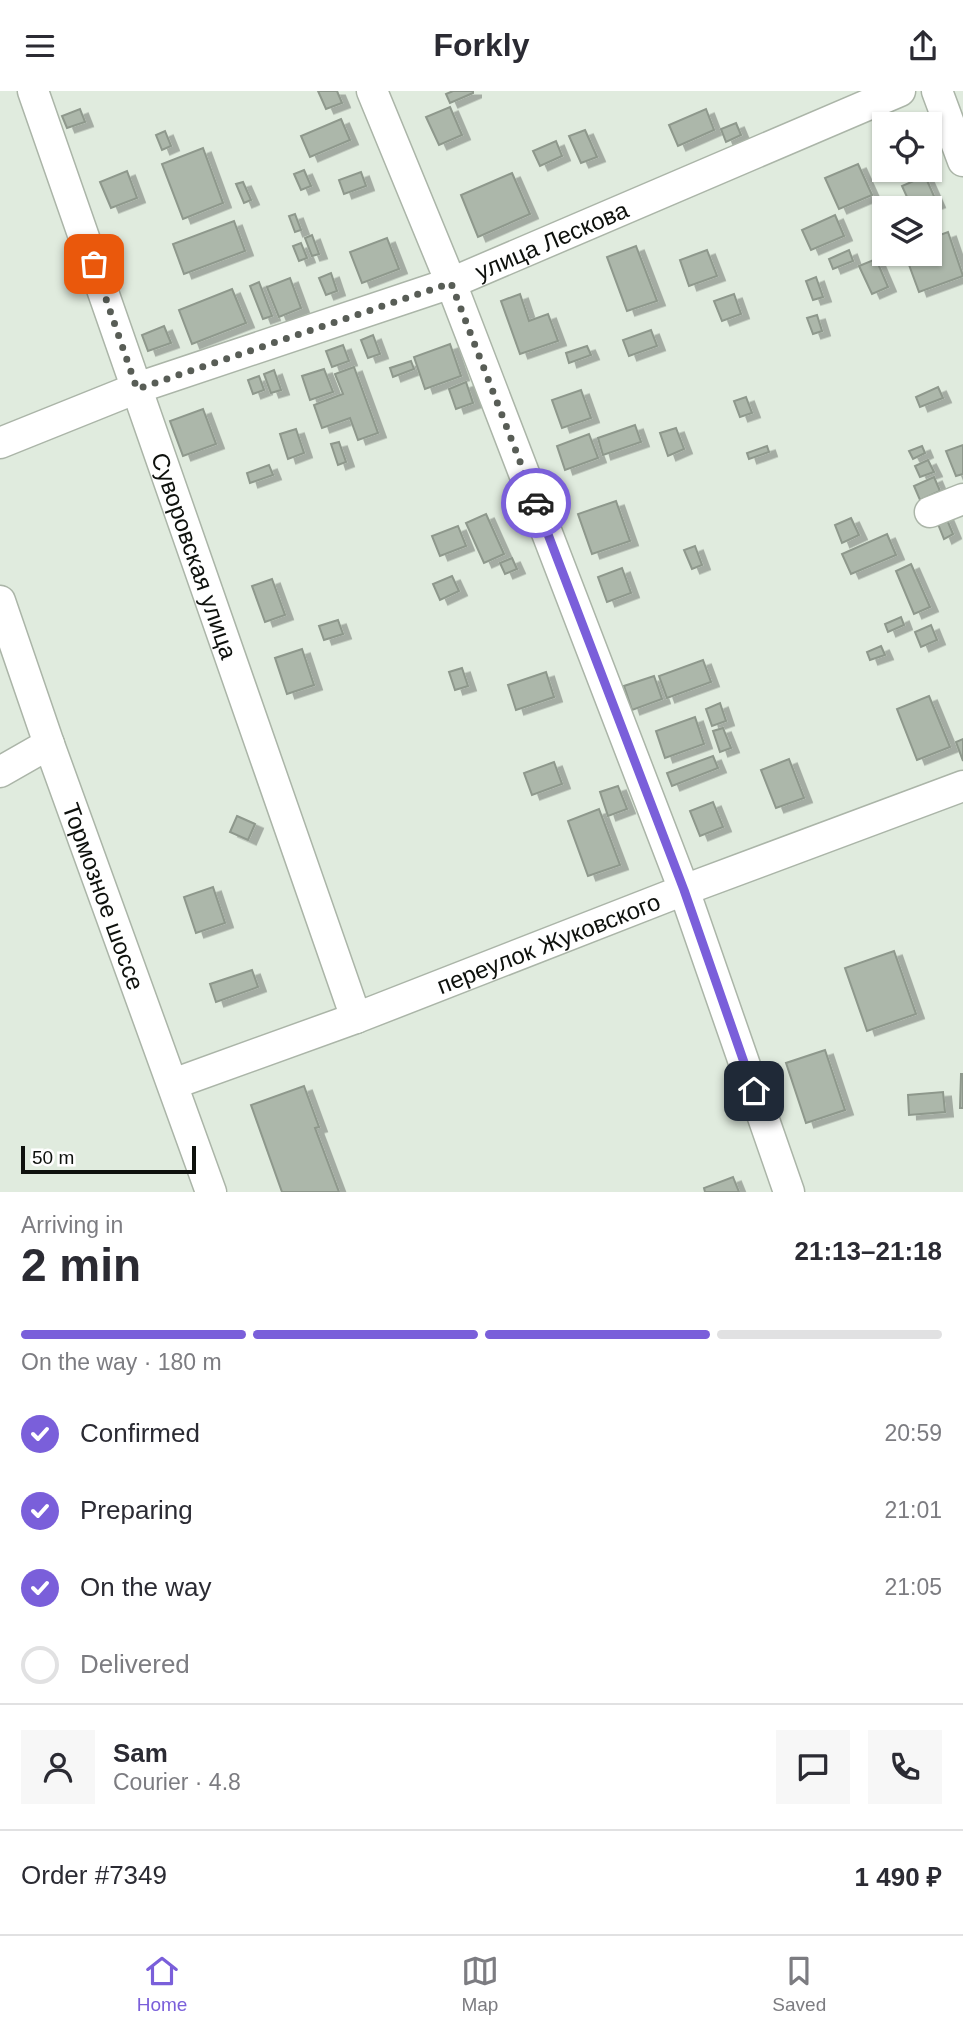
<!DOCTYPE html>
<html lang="en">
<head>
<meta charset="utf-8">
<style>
	:root { --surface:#fff; --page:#f7f7f7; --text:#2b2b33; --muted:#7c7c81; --line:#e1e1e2; --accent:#7a5fda }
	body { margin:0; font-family:Arial,sans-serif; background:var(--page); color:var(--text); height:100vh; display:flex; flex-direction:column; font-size:26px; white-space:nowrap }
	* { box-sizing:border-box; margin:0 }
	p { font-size:23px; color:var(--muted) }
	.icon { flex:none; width:38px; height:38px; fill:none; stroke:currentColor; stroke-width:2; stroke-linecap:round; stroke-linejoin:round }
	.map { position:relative; height:1101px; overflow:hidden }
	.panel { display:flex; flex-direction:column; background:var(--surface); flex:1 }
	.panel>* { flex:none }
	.controls { position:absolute; left:872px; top:21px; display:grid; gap:14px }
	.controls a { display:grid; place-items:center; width:70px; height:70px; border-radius:0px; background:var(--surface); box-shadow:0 2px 5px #0004; font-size:35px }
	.scale { position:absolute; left:21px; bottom:18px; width:175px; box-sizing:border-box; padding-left:7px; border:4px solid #0e110d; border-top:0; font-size:19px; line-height:24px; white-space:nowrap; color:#0e110d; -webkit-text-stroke:5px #fff; paint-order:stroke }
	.pin { position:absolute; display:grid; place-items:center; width:60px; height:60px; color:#fff; margin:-30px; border-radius:14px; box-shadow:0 4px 10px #0006 }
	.courier { position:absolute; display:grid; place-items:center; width:70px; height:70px; margin:-35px; border:5px solid #7a5fda; border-radius:50%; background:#fff; color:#222; box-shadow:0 2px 9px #0007 }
	.summary em { font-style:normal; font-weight:800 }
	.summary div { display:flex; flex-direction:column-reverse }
	.summary { display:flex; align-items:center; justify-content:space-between; height:119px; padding:0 21px }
	h1 { font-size:46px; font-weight:800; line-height:52px }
	.bar { display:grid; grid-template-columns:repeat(4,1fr); gap:10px 7px; align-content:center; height:84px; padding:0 21px }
	.bar i { height:9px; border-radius:5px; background:var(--line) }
	.bar .on { background:var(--accent) }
	.bar p { grid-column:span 4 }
	.line { display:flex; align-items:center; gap:18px; padding:0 21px; border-top:2px solid var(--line) }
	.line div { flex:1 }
	.round { display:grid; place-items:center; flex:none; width:74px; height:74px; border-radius:0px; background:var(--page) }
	ol { padding:0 21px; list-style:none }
	li { display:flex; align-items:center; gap:21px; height:77px }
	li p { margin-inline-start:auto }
	li .icon { padding:7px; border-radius:50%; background:var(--accent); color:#fff; stroke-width:4 }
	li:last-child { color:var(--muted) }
	li i { width:38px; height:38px; border:4px solid var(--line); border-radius:50% }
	header { display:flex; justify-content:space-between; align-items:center; height:91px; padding:0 21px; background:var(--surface); font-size:32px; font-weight:800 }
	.menu { display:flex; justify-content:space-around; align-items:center; height:98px; border-top:2px solid var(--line); background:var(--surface); font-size:19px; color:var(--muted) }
	.menu a { display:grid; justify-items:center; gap:4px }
	.menu .on { color:var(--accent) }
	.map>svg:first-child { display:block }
	.building { fill:#acb7aa; stroke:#8e988c; stroke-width:2; filter:url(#shadow) }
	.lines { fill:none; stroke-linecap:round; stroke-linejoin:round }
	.minor-casing { stroke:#abb5a8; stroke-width:33 }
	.minor { stroke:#fff; stroke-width:30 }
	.done { stroke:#585d56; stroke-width:7; stroke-dasharray:0 12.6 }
	.route { stroke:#7a5fda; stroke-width:9 }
	.labels { text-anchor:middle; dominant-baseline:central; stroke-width:5; stroke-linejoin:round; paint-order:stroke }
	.street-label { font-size:24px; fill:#0e110d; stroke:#fff }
</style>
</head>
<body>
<header><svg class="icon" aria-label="menu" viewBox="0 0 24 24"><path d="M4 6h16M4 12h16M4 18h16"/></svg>Forkly<svg class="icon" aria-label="share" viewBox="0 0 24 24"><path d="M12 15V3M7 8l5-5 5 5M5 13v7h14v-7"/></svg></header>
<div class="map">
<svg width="963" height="1101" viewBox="0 0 963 1101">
	<defs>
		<filter id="shadow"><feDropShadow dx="8" dy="4.5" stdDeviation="0" flood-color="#0004"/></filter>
	</defs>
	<rect width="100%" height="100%" fill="#e0ebde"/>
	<g class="building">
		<polygon points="318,0 337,0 342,12 326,18"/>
		<polygon points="453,0 473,0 473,2 450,12 446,3"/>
		<polygon points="450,16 462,44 439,54 426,26"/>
		<polygon points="80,18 85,31 67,37 62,25"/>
		<polygon points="706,18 714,39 678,55 669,34"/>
		<polygon points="341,28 350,49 310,66 301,45"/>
		<polygon points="736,32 741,44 726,51 721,38"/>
		<polygon points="585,39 597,66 581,72 569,45"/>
		<polygon points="165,40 171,55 162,59 156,44"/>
		<polygon points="556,50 562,65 540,75 533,60"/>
		<polygon points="203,57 223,112 183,128 162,73"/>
		<polygon points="858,73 872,104 839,118 825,87"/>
		<polygon points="304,79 311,95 301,99 294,83"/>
		<polygon points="127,80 137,107 111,117 100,91"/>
		<polygon points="361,81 366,95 344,103 339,89"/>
		<polygon points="512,82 530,123 478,146 461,104"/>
		<polygon points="925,85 937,112 924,117 912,117 902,95"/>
		<polygon points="243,91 251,109 244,112 236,93"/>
		<polygon points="295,123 301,139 295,141 289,125"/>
		<polygon points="835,124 844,145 811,159 802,139"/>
		<polygon points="234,130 245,160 184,183 173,153"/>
		<polygon points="948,141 963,185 919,201 905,163 929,163 929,148"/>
		<polygon points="312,144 319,163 312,165 305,147"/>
		<polygon points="387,147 399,178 362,192 350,161"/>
		<polygon points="301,152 307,167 299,170 293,155"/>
		<polygon points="636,155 657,210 627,220 607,166"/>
		<polygon points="707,159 717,185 689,195 680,169"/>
		<polygon points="849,159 853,170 833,178 829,168"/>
		<polygon points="876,168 888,196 872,203 859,175"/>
		<polygon points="331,182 337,200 326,204 319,187"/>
		<polygon points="816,186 823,206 813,209 806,190"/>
		<polygon points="290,187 301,217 279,226 267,196"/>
		<polygon points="259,191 272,225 263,228 250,195"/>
		<polygon points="232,198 246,232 192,253 179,219"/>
		<polygon points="520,203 529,230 548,223 558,250 520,263 501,210"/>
		<polygon points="734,203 741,223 722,230 714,210"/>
		<polygon points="817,224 822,240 813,243 807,227"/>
		<polygon points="164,235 171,252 148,260 142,244"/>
		<polygon points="651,239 657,255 629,265 623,249"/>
		<polygon points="373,244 380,263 368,267 361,249"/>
		<polygon points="450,253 461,285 425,298 414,266"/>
		<polygon points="343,254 349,270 332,276 326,260"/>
		<polygon points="587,255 591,264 569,272 566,262"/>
		<polygon points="411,270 414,278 393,286 390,277"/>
		<polygon points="354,276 378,342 358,349 350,327 322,337 314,314 343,303 335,283"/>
		<polygon points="324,278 333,301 310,309 302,285"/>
		<polygon points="274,279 281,299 271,302 264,283"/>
		<polygon points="259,285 264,299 253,303 248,289"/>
		<polygon points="466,291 473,312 456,318 449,298"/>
		<polygon points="938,296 943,307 920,316 916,306"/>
		<polygon points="581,299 591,327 562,337 552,309"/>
		<polygon points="746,306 752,322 740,326 734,310"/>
		<polygon points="203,318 216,353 183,365 170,330"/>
		<polygon points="635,334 641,351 603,364 598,347"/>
		<polygon points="676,337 684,358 668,365 660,342"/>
		<polygon points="296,338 304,362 288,368 280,343"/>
		<polygon points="589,343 598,367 565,379 557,355"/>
		<polygon points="339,351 346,371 338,374 331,353"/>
		<polygon points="963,354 963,383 956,385 946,360"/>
		<polygon points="767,355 769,361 749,368 747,362"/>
		<polygon points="922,355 925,362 913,368 909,360"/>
		<polygon points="928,369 934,381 920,386 915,375"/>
		<polygon points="269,374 273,384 250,392 247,382"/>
		<polygon points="934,386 940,400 920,409 914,395"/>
		<polygon points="616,410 630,450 592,463 578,423"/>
		<polygon points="486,423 504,463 484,472 466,432"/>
		<polygon points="945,424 953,443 944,448 936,428"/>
		<polygon points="851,427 859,444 842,452 835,434"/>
		<polygon points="458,435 466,455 440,465 432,445"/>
		<polygon points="887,443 896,464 851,483 842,463"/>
		<polygon points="695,455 702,474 692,478 684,459"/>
		<polygon points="512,467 517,478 505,483 500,472"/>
		<polygon points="911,473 930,516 914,523 896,480"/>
		<polygon points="622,477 631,502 607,511 598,486"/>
		<polygon points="452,485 459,500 440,509 433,493"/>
		<polygon points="272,488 285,524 265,531 252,495"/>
		<polygon points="901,526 904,534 888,541 885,533"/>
		<polygon points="338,529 343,543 324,549 319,535"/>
		<polygon points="931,534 937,549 921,556 915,541"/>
		<polygon points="881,555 885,564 870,569 867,561"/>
		<polygon points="302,558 314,594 287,603 275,567"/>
		<polygon points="703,569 711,591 667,607 659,585"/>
		<polygon points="462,577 468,595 455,599 449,581"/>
		<polygon points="546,581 554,606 516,619 508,594"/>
		<polygon points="654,585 662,608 632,619 624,595"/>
		<polygon points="929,605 950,656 917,669 897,618"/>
		<polygon points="720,612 726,630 712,635 706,618"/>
		<polygon points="695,626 704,653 665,667 656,640"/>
		<polygon points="723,637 731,657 720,661 713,640"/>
		<polygon points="963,648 963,670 956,651"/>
		<polygon points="713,665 718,677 672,695 667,682"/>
		<polygon points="789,668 804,707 776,717 761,679"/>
		<polygon points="554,671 562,693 532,704 524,682"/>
		<polygon points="618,695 627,718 608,725 600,701"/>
		<polygon points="713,711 723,736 700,745 690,720"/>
		<polygon points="599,718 620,774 588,785 568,730"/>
		<polygon points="237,725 255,733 248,749 230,741"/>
		<polygon points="213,796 225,832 196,842 184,806"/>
		<polygon points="894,860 916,923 867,940 845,877"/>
		<polygon points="252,879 258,896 216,911 210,893"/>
		<polygon points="825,959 845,1019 806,1032 786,972"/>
		<polygon points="961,983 963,983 963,1017 960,1017"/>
		<polygon points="304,995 319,1036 315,1037 339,1101 282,1101 251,1014"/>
		<polygon points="943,1001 945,1021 909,1024 908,1004"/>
		<polygon points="733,1086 739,1101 705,1101 704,1097"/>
	</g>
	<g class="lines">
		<defs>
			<g id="minor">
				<path id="s1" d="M33 0 356 927"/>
				<polyline points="372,0 451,192 684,799 789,1101"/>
				<polyline points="937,0 963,70"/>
				<path id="s2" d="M0 352 137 297 451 192 900 0"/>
				<polyline points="930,421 963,408"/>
				<path id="s3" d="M0 510 49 653 211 1101"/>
				<polyline points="0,681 49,653"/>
				<path id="s4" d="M173 993 356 927 684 799 963 695"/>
			</g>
		</defs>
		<use href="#minor" class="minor-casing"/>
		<use href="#minor" class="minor"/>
	</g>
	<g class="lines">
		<polyline class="done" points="94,173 137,298 451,192 536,412"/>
		<polyline class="route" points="536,412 684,799 754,1000"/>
	</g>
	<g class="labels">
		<g class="street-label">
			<text stroke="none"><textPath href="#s2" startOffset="588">улица Лескова</textPath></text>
			<text stroke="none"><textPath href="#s1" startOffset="492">Суворовская улица</textPath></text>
			<text stroke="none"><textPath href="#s3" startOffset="313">Тормозное шоссе</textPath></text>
			<text stroke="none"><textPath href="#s4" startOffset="401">переулок Жуковского</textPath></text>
		</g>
	</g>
</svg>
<div class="controls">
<a><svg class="icon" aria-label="locate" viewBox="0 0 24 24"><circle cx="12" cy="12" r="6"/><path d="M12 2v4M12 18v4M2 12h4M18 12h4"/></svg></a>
<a><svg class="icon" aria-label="layers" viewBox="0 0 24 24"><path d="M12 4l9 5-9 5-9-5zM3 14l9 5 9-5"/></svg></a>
</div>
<div class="scale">50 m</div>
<div class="pin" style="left:94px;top:173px;background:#ea580c"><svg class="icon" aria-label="bag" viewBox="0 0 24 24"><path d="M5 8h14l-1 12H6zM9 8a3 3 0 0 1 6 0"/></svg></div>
<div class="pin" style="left:754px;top:1000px;background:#1f2937"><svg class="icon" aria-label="home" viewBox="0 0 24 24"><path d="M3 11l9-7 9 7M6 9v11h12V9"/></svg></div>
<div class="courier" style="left:536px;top:412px"><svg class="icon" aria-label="car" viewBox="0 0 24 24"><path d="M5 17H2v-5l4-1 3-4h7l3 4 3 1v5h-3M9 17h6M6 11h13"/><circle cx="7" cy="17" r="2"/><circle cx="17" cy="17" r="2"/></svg></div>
</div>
<section class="panel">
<div class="summary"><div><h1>2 min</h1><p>Arriving in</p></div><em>21:13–21:18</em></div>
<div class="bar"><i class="on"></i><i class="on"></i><i class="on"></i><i></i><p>On the way · 180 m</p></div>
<ol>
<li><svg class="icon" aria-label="check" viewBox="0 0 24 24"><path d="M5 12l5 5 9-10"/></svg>Confirmed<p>20:59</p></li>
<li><svg class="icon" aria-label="check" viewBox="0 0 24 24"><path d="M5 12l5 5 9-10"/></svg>Preparing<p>21:01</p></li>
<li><svg class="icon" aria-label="check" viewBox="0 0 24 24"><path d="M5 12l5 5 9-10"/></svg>On the way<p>21:05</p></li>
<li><i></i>Delivered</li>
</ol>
<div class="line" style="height:126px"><a class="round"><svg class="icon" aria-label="person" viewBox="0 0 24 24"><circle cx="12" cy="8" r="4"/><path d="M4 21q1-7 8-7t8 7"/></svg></a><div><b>Sam</b><p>Courier · 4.8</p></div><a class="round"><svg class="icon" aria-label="chat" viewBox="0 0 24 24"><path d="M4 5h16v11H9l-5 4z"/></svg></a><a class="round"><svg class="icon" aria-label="phone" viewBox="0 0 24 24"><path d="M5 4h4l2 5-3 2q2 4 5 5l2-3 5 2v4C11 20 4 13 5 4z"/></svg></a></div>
<div class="line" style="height:91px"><div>Order #7349</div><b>1 490 ₽</b></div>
</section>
<nav class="menu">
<a class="on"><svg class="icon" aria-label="home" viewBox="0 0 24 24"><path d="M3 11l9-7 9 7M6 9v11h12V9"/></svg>Home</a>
<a><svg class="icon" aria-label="map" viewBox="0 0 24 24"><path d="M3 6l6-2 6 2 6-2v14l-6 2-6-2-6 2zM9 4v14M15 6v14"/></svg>Map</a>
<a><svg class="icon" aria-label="saved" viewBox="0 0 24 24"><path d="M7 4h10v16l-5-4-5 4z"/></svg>Saved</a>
</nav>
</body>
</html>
